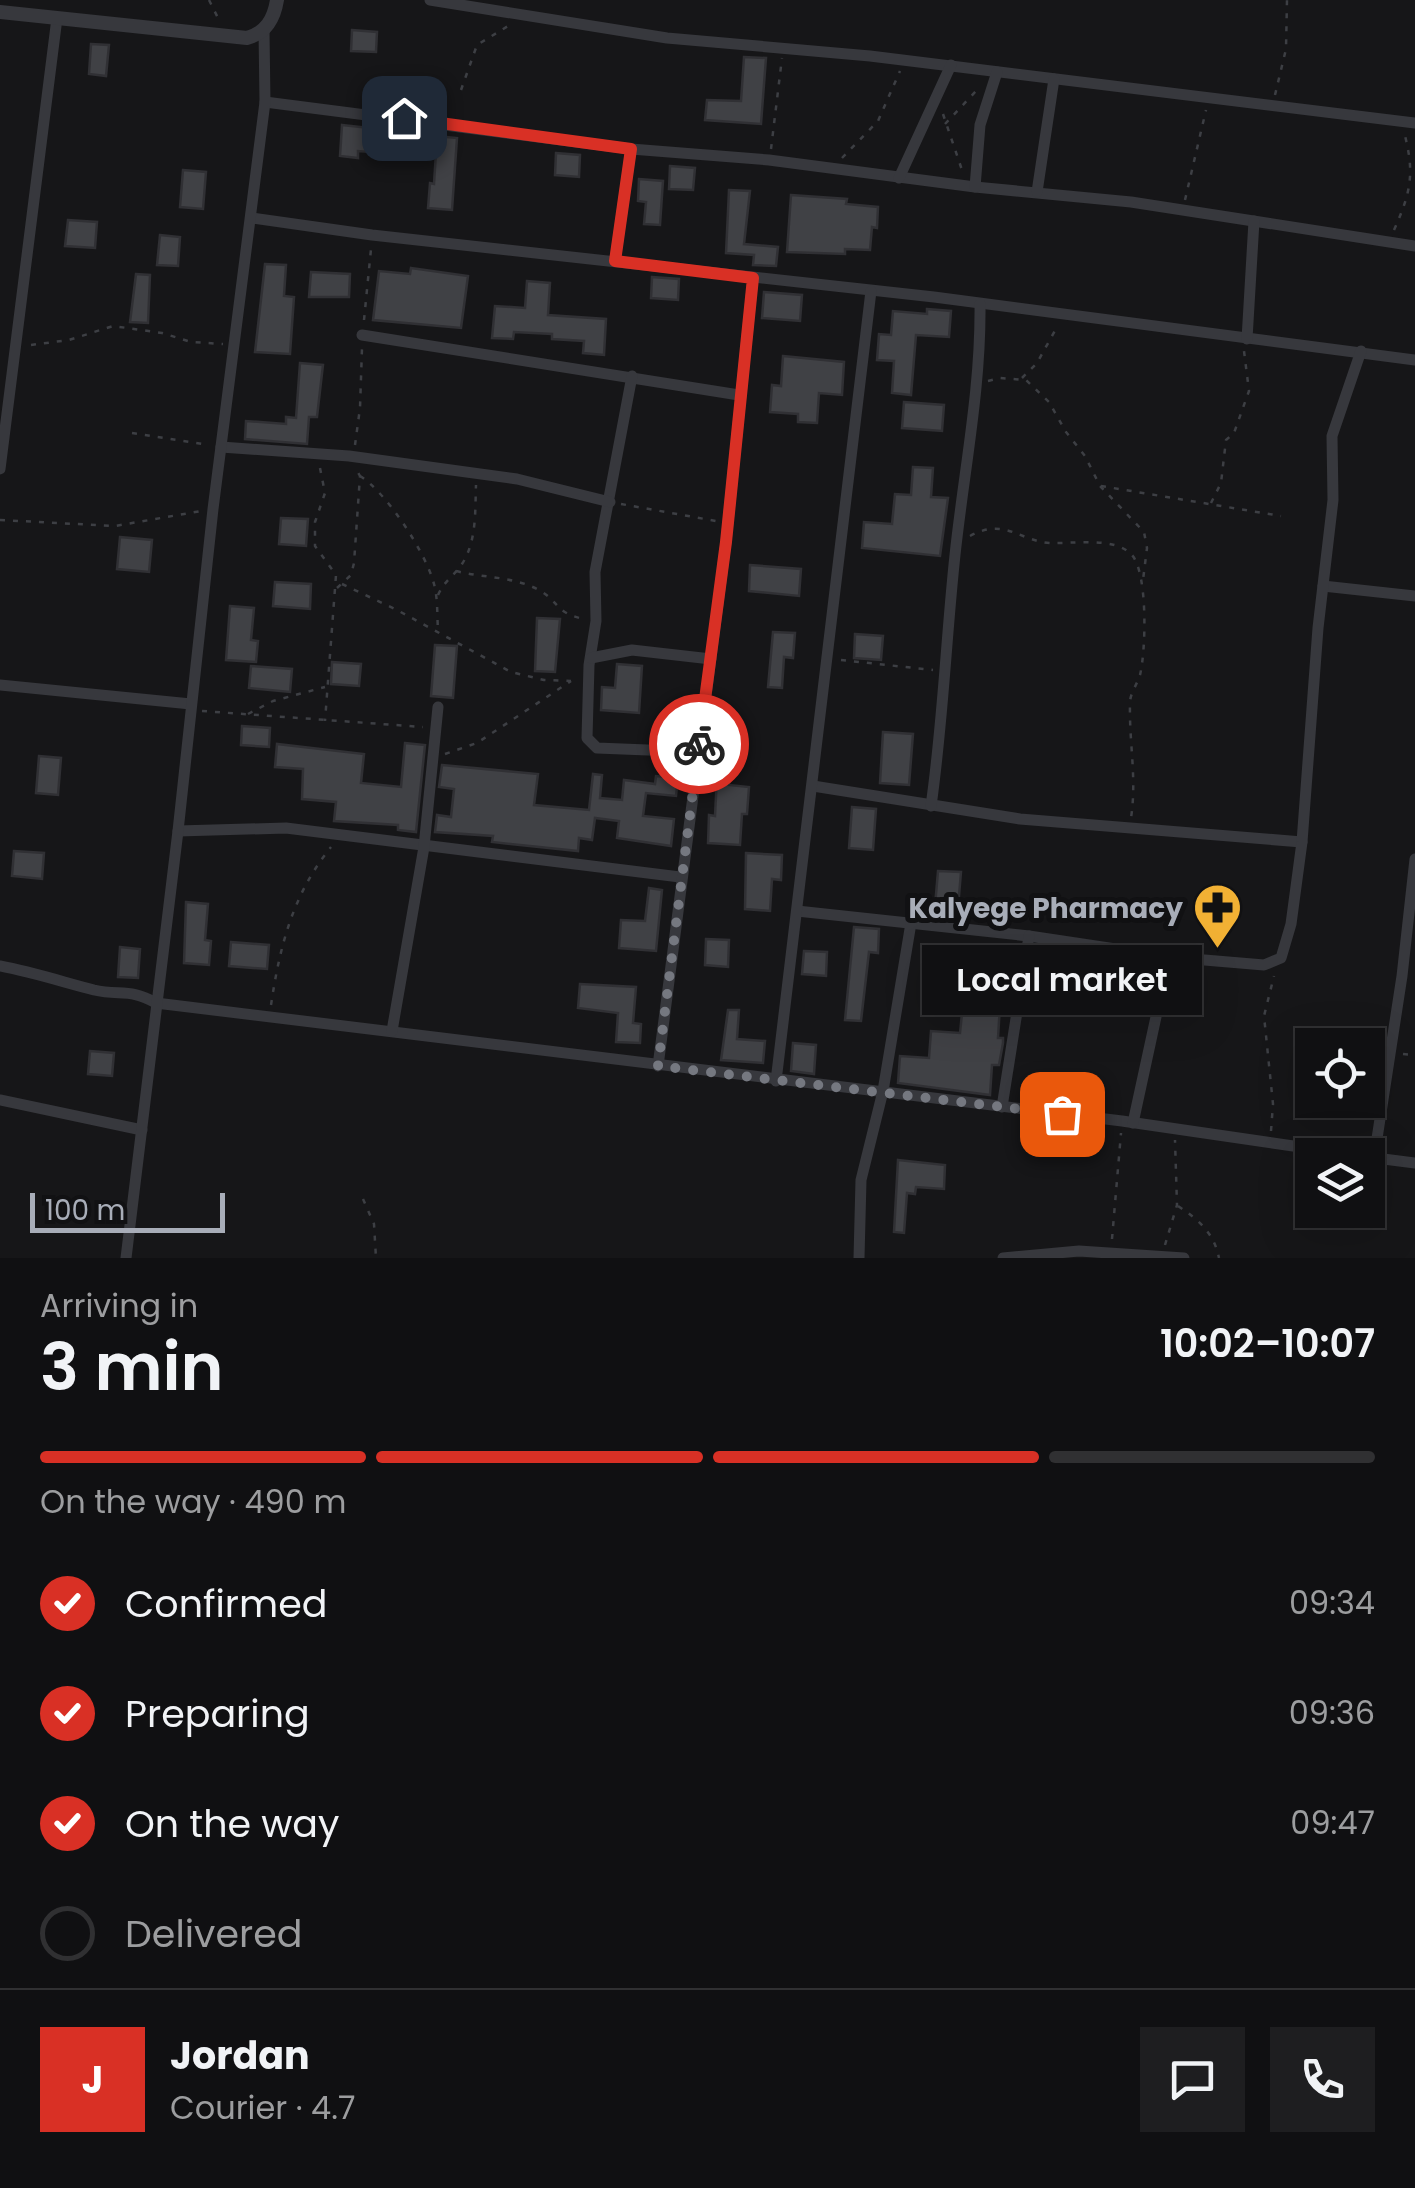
<!DOCTYPE html>
<html lang="en">
<head>
<meta charset="utf-8">
<style>
	:root { --surface:#101012; --page:#1e1e20; --text:#f1f3f6; --muted:#9c9d9f; --line:#303032; --accent:#d93025 }
	body { margin:0; font-family:Poppins,sans-serif; background:var(--page); color:var(--text); height:100vh; display:flex; flex-direction:column; font-size:38px; white-space:nowrap }
	* { box-sizing:border-box; margin:0 }
	p { font-size:32px; color:var(--muted) }
	.icon { flex:none; width:55px; height:55px; fill:none; stroke:currentColor; stroke-width:2; stroke-linecap:round; stroke-linejoin:round }
	.map { position:relative; height:1258px; overflow:hidden }
	.drawer { display:flex; flex-direction:column; background:var(--surface); flex:1 }
	.drawer>* { flex:none }
	.controls { position:absolute; left:1295px; top:1028px; display:grid; gap:20px }
	.controls a { display:grid; place-items:center; width:90px; height:90px; border-radius:0px; background:var(--surface); box-shadow:0 10px 40px #0002,0 0 0 2px var(--line); font-size:50px }
	.scale { position:absolute; left:30px; bottom:25px; width:195px; box-sizing:border-box; padding-left:10px; border:5px solid #a8adb8; border-top:0; font-size:28px; line-height:35px; white-space:nowrap; color:#a8adb8; -webkit-text-stroke:8px #111113; paint-order:stroke }
	.pin { position:absolute; display:grid; place-items:center; width:85px; height:85px; color:#fff; margin:-42px; border-radius:20px; box-shadow:0 5px 15px #0006 }
	.courier { position:absolute; display:grid; place-items:center; width:100px; height:100px; margin:-50px; border:8px solid #d93025; border-radius:50%; background:#fff; color:#222; box-shadow:0 2px 12px #0007 }
	.bubble { position:absolute; height:70px; border-radius:0px; background:var(--surface); box-shadow:0 10px 40px #0002,0 0 0 2px var(--line); font-size:32px; font-weight:600; line-height:70px; text-align:center }
	.head em { font-style:normal; font-weight:600 }
	.head div { display:flex; flex-direction:column-reverse }
	.head { display:flex; align-items:center; justify-content:space-between; height:170px; padding:0 40px }
	h1 { font-size:65px; font-weight:600; line-height:75px }
	.bar { display:grid; grid-template-columns:repeat(4,1fr); gap:15px 10px; align-content:center; height:120px; padding:0 40px }
	.bar i { height:12px; border-radius:8px; background:var(--line) }
	.bar .current { background:var(--accent) }
	.bar p { grid-column:span 4 }
	.line { display:flex; align-items:center; gap:25px; padding:0 40px; border-top:2px solid var(--line) }
	.line div { flex:1 }
	.round { display:grid; place-items:center; flex:none; width:105px; height:105px; border-radius:0px; background:var(--page) }
	ol { padding:0 40px; list-style:none }
	li { display:flex; align-items:center; gap:30px; height:110px }
	li p { margin-inline-start:auto }
	li .icon { padding:10px; border-radius:50%; background:var(--accent); color:#fff; stroke-width:4 }
	li:last-child { color:var(--muted) }
	li i { width:55px; height:55px; border:5px solid var(--line); border-radius:50% }
	.map>svg:first-child { display:block }
	.building { fill:#404145; stroke:#303034; stroke-width:2.5 }
	.lines { fill:none; stroke-linecap:round; stroke-linejoin:round }
	.path { stroke:#3d3f44; stroke-width:2.5; stroke-dasharray:5 8; stroke-linecap:butt }
	.minor { stroke:#37383d; stroke-width:11 }
	.tertiary { stroke:#37383d; stroke-width:14 }
	.done { stroke:#757880; stroke-width:10; stroke-dasharray:0 18 }
	.route { stroke:#d93025; stroke-width:12 }
	.labels { text-anchor:middle; dominant-baseline:central; stroke-width:10; stroke-linejoin:round; paint-order:stroke }
	.poi-label { font-size:28px; font-weight:bold; fill:#a8adb8; stroke:#111113; text-anchor:end }
</style>
</head>
<body>
<div class="map">
<svg width="1415" height="1258" viewBox="0 0 1415 1258">
	<rect width="100%" height="100%" fill="#161618"/>
	<g class="building">
		<polygon points="352,30 377,32 376,52 351,51"/>
		<polygon points="91,44 109,45 106,76 89,74"/>
		<polygon points="744,57 766,58 761,124 705,120 707,100 741,101"/>
		<polygon points="342,125 398,131 396,154 358,151 358,158 340,156"/>
		<polygon points="437,136 457,138 452,210 428,208 430,183 434,184"/>
		<polygon points="556,153 580,155 579,177 555,175"/>
		<polygon points="670,166 695,168 693,190 669,189"/>
		<polygon points="183,170 206,172 203,209 180,207"/>
		<polygon points="639,179 663,181 660,225 644,224 646,202 638,201"/>
		<polygon points="729,190 750,191 744,244 778,247 776,266 753,265 754,255 726,253"/>
		<polygon points="791,195 847,199 846,204 878,207 877,228 872,227 870,250 845,249 845,254 787,252"/>
		<polygon points="68,220 97,222 95,248 65,246"/>
		<polygon points="160,235 180,237 178,266 157,265"/>
		<polygon points="265,264 286,265 284,296 294,297 290,354 255,352"/>
		<polygon points="411,268 468,276 461,328 373,320 379,271 410,274"/>
		<polygon points="311,272 350,274 349,297 309,297"/>
		<polygon points="136,274 150,275 148,323 130,322"/>
		<polygon points="652,277 679,279 678,300 651,298"/>
		<polygon points="527,281 550,283 548,315 606,319 604,355 583,353 584,341 552,339 552,334 514,332 513,339 492,338 495,306 525,308"/>
		<polygon points="764,292 802,295 800,321 762,318"/>
		<polygon points="927,309 951,311 949,337 916,335 911,395 892,393 894,361 877,360 879,334 891,335 893,311 927,314"/>
		<polygon points="783,356 844,362 842,395 819,393 817,423 798,422 798,414 770,412 772,385 781,386"/>
		<polygon points="300,363 323,365 317,417 309,417 307,444 245,439 246,421 286,424 286,417 296,418"/>
		<polygon points="904,402 944,405 942,431 902,428"/>
		<polygon points="913,467 933,468 931,497 948,498 940,556 862,548 864,522 892,524 895,494 911,495"/>
		<polygon points="281,518 308,519 306,546 279,544"/>
		<polygon points="120,537 152,540 149,572 117,569"/>
		<polygon points="750,565 801,569 799,596 749,591"/>
		<polygon points="275,582 311,584 310,609 273,606"/>
		<polygon points="230,606 254,608 251,640 258,641 256,662 226,660"/>
		<polygon points="537,618 560,619 555,672 535,671"/>
		<polygon points="773,632 795,633 793,658 784,657 782,688 768,687"/>
		<polygon points="855,634 883,636 881,660 854,658"/>
		<polygon points="435,645 457,646 453,698 431,696"/>
		<polygon points="332,662 361,664 359,686 331,684"/>
		<polygon points="617,664 642,666 639,713 601,710 602,687 615,688"/>
		<polygon points="251,666 292,669 290,692 249,688"/>
		<polygon points="242,726 270,728 269,747 241,745"/>
		<polygon points="883,732 913,734 909,785 880,783"/>
		<polygon points="405,743 425,745 416,832 398,830 398,825 334,821 336,802 302,799 303,769 275,767 277,744 364,754 361,783 401,787"/>
		<polygon points="714,749 731,750 729,785 749,787 747,814 742,814 740,845 708,843 709,815 715,816 717,776 712,776"/>
		<polygon points="39,756 61,758 58,795 36,793"/>
		<polygon points="442,765 538,774 534,805 589,810 593,774 602,775 600,798 622,800 624,780 655,784 656,776 678,778 676,796 646,793 643,816 674,819 671,846 617,838 619,821 595,818 592,840 579,838 578,851 492,842 493,836 435,832 437,815 451,817 454,789 439,787"/>
		<polygon points="852,807 876,809 873,850 849,848"/>
		<polygon points="14,851 44,853 42,879 12,876"/>
		<polygon points="746,853 782,855 781,880 772,879 770,911 745,909"/>
		<polygon points="938,871 961,872 958,908 935,906"/>
		<polygon points="649,888 662,890 656,951 619,948 621,920 645,921"/>
		<polygon points="186,902 208,904 205,940 211,941 209,965 184,963"/>
		<polygon points="854,927 879,929 878,953 869,952 861,1021 845,1020"/>
		<polygon points="706,939 729,940 728,967 705,965"/>
		<polygon points="231,942 269,945 267,969 229,966"/>
		<polygon points="120,947 140,949 138,978 118,977"/>
		<polygon points="804,951 827,952 826,976 802,974"/>
		<polygon points="580,984 636,987 633,1023 641,1024 640,1043 616,1042 618,1013 578,1008"/>
		<polygon points="963,1003 1000,1006 998,1038 1003,1038 1003,1043 999,1065 992,1065 990,1095 898,1083 900,1056 929,1058 931,1031 960,1033"/>
		<polygon points="728,1010 739,1010 737,1039 765,1041 763,1063 721,1060"/>
		<polygon points="793,1043 816,1045 814,1074 791,1071"/>
		<polygon points="90,1051 114,1053 112,1076 88,1074"/>
		<polygon points="898,1160 945,1165 944,1189 916,1187 915,1194 907,1193 904,1233 894,1232"/>
	</g>
	<g class="lines">
		<g class="path">
			<polyline points="209,0 219,20"/>
			<polyline points="461,90 477,45 508,26"/>
			<polyline points="1275,95 1286,49 1287,0"/>
			<polyline points="943,114 963,173"/>
			<polyline points="945,124 977,90"/>
			<polyline points="771,149 782,58"/>
			<polyline points="842,158 878,121 900,71"/>
			<polyline points="1185,200 1206,110"/>
			<path d="M1394 230C1411 192 1415 173 1404 132"/>
			<polyline points="364,320 371,249"/>
			<polyline points="31,345 69,340 113,326 162,333 191,342 223,344"/>
			<polyline points="1022,378 1037,363 1057,327"/>
			<polyline points="988,381 1000,378 1026,380 1049,402 1066,432 1085,456 1100,486 1144,532 1147,548 1143,580"/>
			<polyline points="132,433 209,445"/>
			<polyline points="355,445 360,408 362,348"/>
			<polyline points="320,468 325,493 315,522 315,546 336,575 325,721"/>
			<path d="M360 476C387 493 426 553 434 584 438 599 437 615 438 631"/>
			<polyline points="1101,486 1281,516"/>
			<polyline points="1211,503 1221,483 1226,440 1234,433 1249,391 1244,351"/>
			<polyline points="621,504 716,521"/>
			<polyline points="0,520 115,526 201,511"/>
			<path d="M970 536C1005 517 1019 541 1050 543 1072 544 1115 536 1132 555 1148 574 1146 650 1140 675 1137 685 1130 693 1130 703 1129 743 1137 778 1131 818"/>
			<path d="M456 571C483 578 511 576 537 589 559 600 554 613 584 619"/>
			<polyline points="342,584 397,610 511,672 544,680 571,681"/>
			<polyline points="337,588 351,575 354,563 360,476 356,469"/>
			<path d="M438 595C444 581 454 576 462 564 477 541 475 510 476 485"/>
			<polyline points="841,660 933,670"/>
			<polyline points="202,711 423,727"/>
			<polyline points="248,714 273,701 325,687"/>
			<polyline points="445,754 477,743 571,681"/>
			<path d="M271 1005C280 945 293 894 331 847"/>
			<polyline points="1403,1054 1415,1055"/>
			<polyline points="1271,1131 1273,1104 1264,1016 1274,976"/>
			<polyline points="363,1199 374,1224 376,1258"/>
			<path d="M1178 1206C1199 1220 1214 1233 1219 1258"/>
			<polyline points="1112,1239 1121,1133"/>
			<polyline points="1165,1245 1177,1205 1175,1140"/>
		</g>
		<g class="minor">
			<polyline points="430,0 667,38 870,56 1415,123"/>
			<polyline points="265,102 631,149 769,160 975,187 1131,202 1415,246"/>
			<polyline points="899,178 951,65"/>
			<polyline points="975,187 980,125 997,72"/>
			<polyline points="1037,192 1054,79"/>
			<polyline points="252,218 372,235 934,297 1415,360"/>
			<polyline points="615,261 631,149"/>
			<polyline points="362,335 739,395"/>
			<polyline points="1247,339 1254,221"/>
			<polyline points="632,376 595,572 596,621 589,665 587,738 597,748 698,752"/>
			<polyline points="221,447 349,456 517,479 610,502"/>
			<polyline points="0,469 57,18"/>
			<polyline points="1323,586 1415,596"/>
			<polyline points="591,658 632,650 711,659"/>
			<polyline points="0,685 191,704"/>
			<polyline points="813,786 1020,819 1302,842"/>
			<path d="M931 806C943 722 946 639 955 555 964 470 981 389 980 304"/>
			<polyline points="178,831 286,828 680,877"/>
			<polyline points="797,911 1029,936 1169,957 1264,965 1281,958 1291,924 1302,842 1318,628 1333,500 1332,436 1361,351"/>
			<path d="M0 966C32 972 63 982 94 990 120 996 130 988 156 1003L1122 1121 1355 1155"/>
			<polyline points="392,1031 424,847 438,707"/>
			<polyline points="658,1066 726,542 753,278"/>
			<polyline points="776,1081 871,291"/>
			<polyline points="0,1100 142,1130"/>
			<polyline points="1002,1107 1029,936"/>
			<polyline points="1133,1123 1169,957"/>
			<polyline points="1368,1157 1415,1163"/>
			<polyline points="1374,1158 1402,976 1415,859"/>
			<polyline points="126,1258 178,831 213,509 265,102 264,31"/>
			<polyline points="859,1258 861,1180 883,1091 911,923"/>
			<polyline points="1003,1258 1079,1251 1184,1258"/>
		</g>
		<path class="tertiary" d="M0 12 247 38C266 33 274 19 277 0"/>
	</g>
	<g class="lines">
		<polyline class="done" points="699,744 658,1066 1062,1114"/>
		<polyline class="route" points="404,118 631,149 615,261 753,278 726,542 699,744"/>
	</g>
	<defs>
		<symbol id="pharmacy-pin" viewBox="-11 -11 22 30"><path d="M0 17L-7.5 6A9.5 9.5 0 1 1 7.5 6Z" fill="#f2b134" stroke="#111113"/><path d="M-2-6h4v4h4v4h-4v4h-4v-4h-4v-4h4Z" fill="#111"/></symbol>
	</defs>
	<g fill-rule="evenodd">
		<use href="#pharmacy-pin" x="1190" y="880" width="55" height="75"/>
	</g>
	<g class="labels">
		<g class="poi-label">
			<text x="1183" y="908">Kalyege Pharmacy</text>
		</g>
	</g>
</svg>
<div class="controls">
<a><svg class="icon" aria-label="locate" viewBox="0 0 24 24"><circle cx="12" cy="12" r="6"/><path d="M12 2v4M12 18v4M2 12h4M18 12h4"/></svg></a>
<a><svg class="icon" aria-label="layers" viewBox="0 0 24 24"><path d="M12 4l9 5-9 5-9-5zM3 14l9 5 9-5"/></svg></a>
</div>
<div class="scale">100 m</div>
<div class="pin" style="left:1062px;top:1114px;background:#ea580c"><svg class="icon" aria-label="bag" viewBox="0 0 24 24"><path d="M5 8h14l-1 12H6zM9 8a3 3 0 0 1 6 0"/></svg></div>
<div class="pin" style="left:404px;top:118px;background:#1f2937"><svg class="icon" aria-label="home" viewBox="0 0 24 24"><path d="M3 11l9-7 9 7M6 9v11h12V9"/></svg></div>
<div class="courier" style="left:699px;top:744px"><svg class="icon" aria-label="bike" viewBox="0 0 24 24"><circle cx="6" cy="16" r="4"/><circle cx="18" cy="16" r="4"/><path d="M6 16l4-8h5l3 8M10 8l3 8H6M13 5h3"/></svg></div>
<div class="bubble" style="left:922px;top:945px;width:280px">Local market</div>
</div>
<section class="drawer">
<div class="head"><div><h1>3 min</h1><p>Arriving in</p></div><em>10:02–10:07</em></div>
<div class="bar"><i class="current"></i><i class="current"></i><i class="current"></i><i></i><p>On the way · 490 m</p></div>
<ol>
<li><svg class="icon" aria-label="check" viewBox="0 0 24 24"><path d="M5 12l5 5 9-10"/></svg>Confirmed<p>09:34</p></li>
<li><svg class="icon" aria-label="check" viewBox="0 0 24 24"><path d="M5 12l5 5 9-10"/></svg>Preparing<p>09:36</p></li>
<li><svg class="icon" aria-label="check" viewBox="0 0 24 24"><path d="M5 12l5 5 9-10"/></svg>On the way<p>09:47</p></li>
<li><i></i>Delivered</li>
</ol>
<div class="line" style="height:180px"><b class="round" style="background:var(--accent);color:#fff">J</b><div><b>Jordan</b><p>Courier · 4.7</p></div><a class="round"><svg class="icon" aria-label="chat" viewBox="0 0 24 24"><path d="M4 5h16v11H9l-5 4z"/></svg></a><a class="round"><svg class="icon" aria-label="phone" viewBox="0 0 24 24"><path d="M5 4h4l2 5-3 2q2 4 5 5l2-3 5 2v4C11 20 4 13 5 4z"/></svg></a></div>
</section>
</body>
</html>
